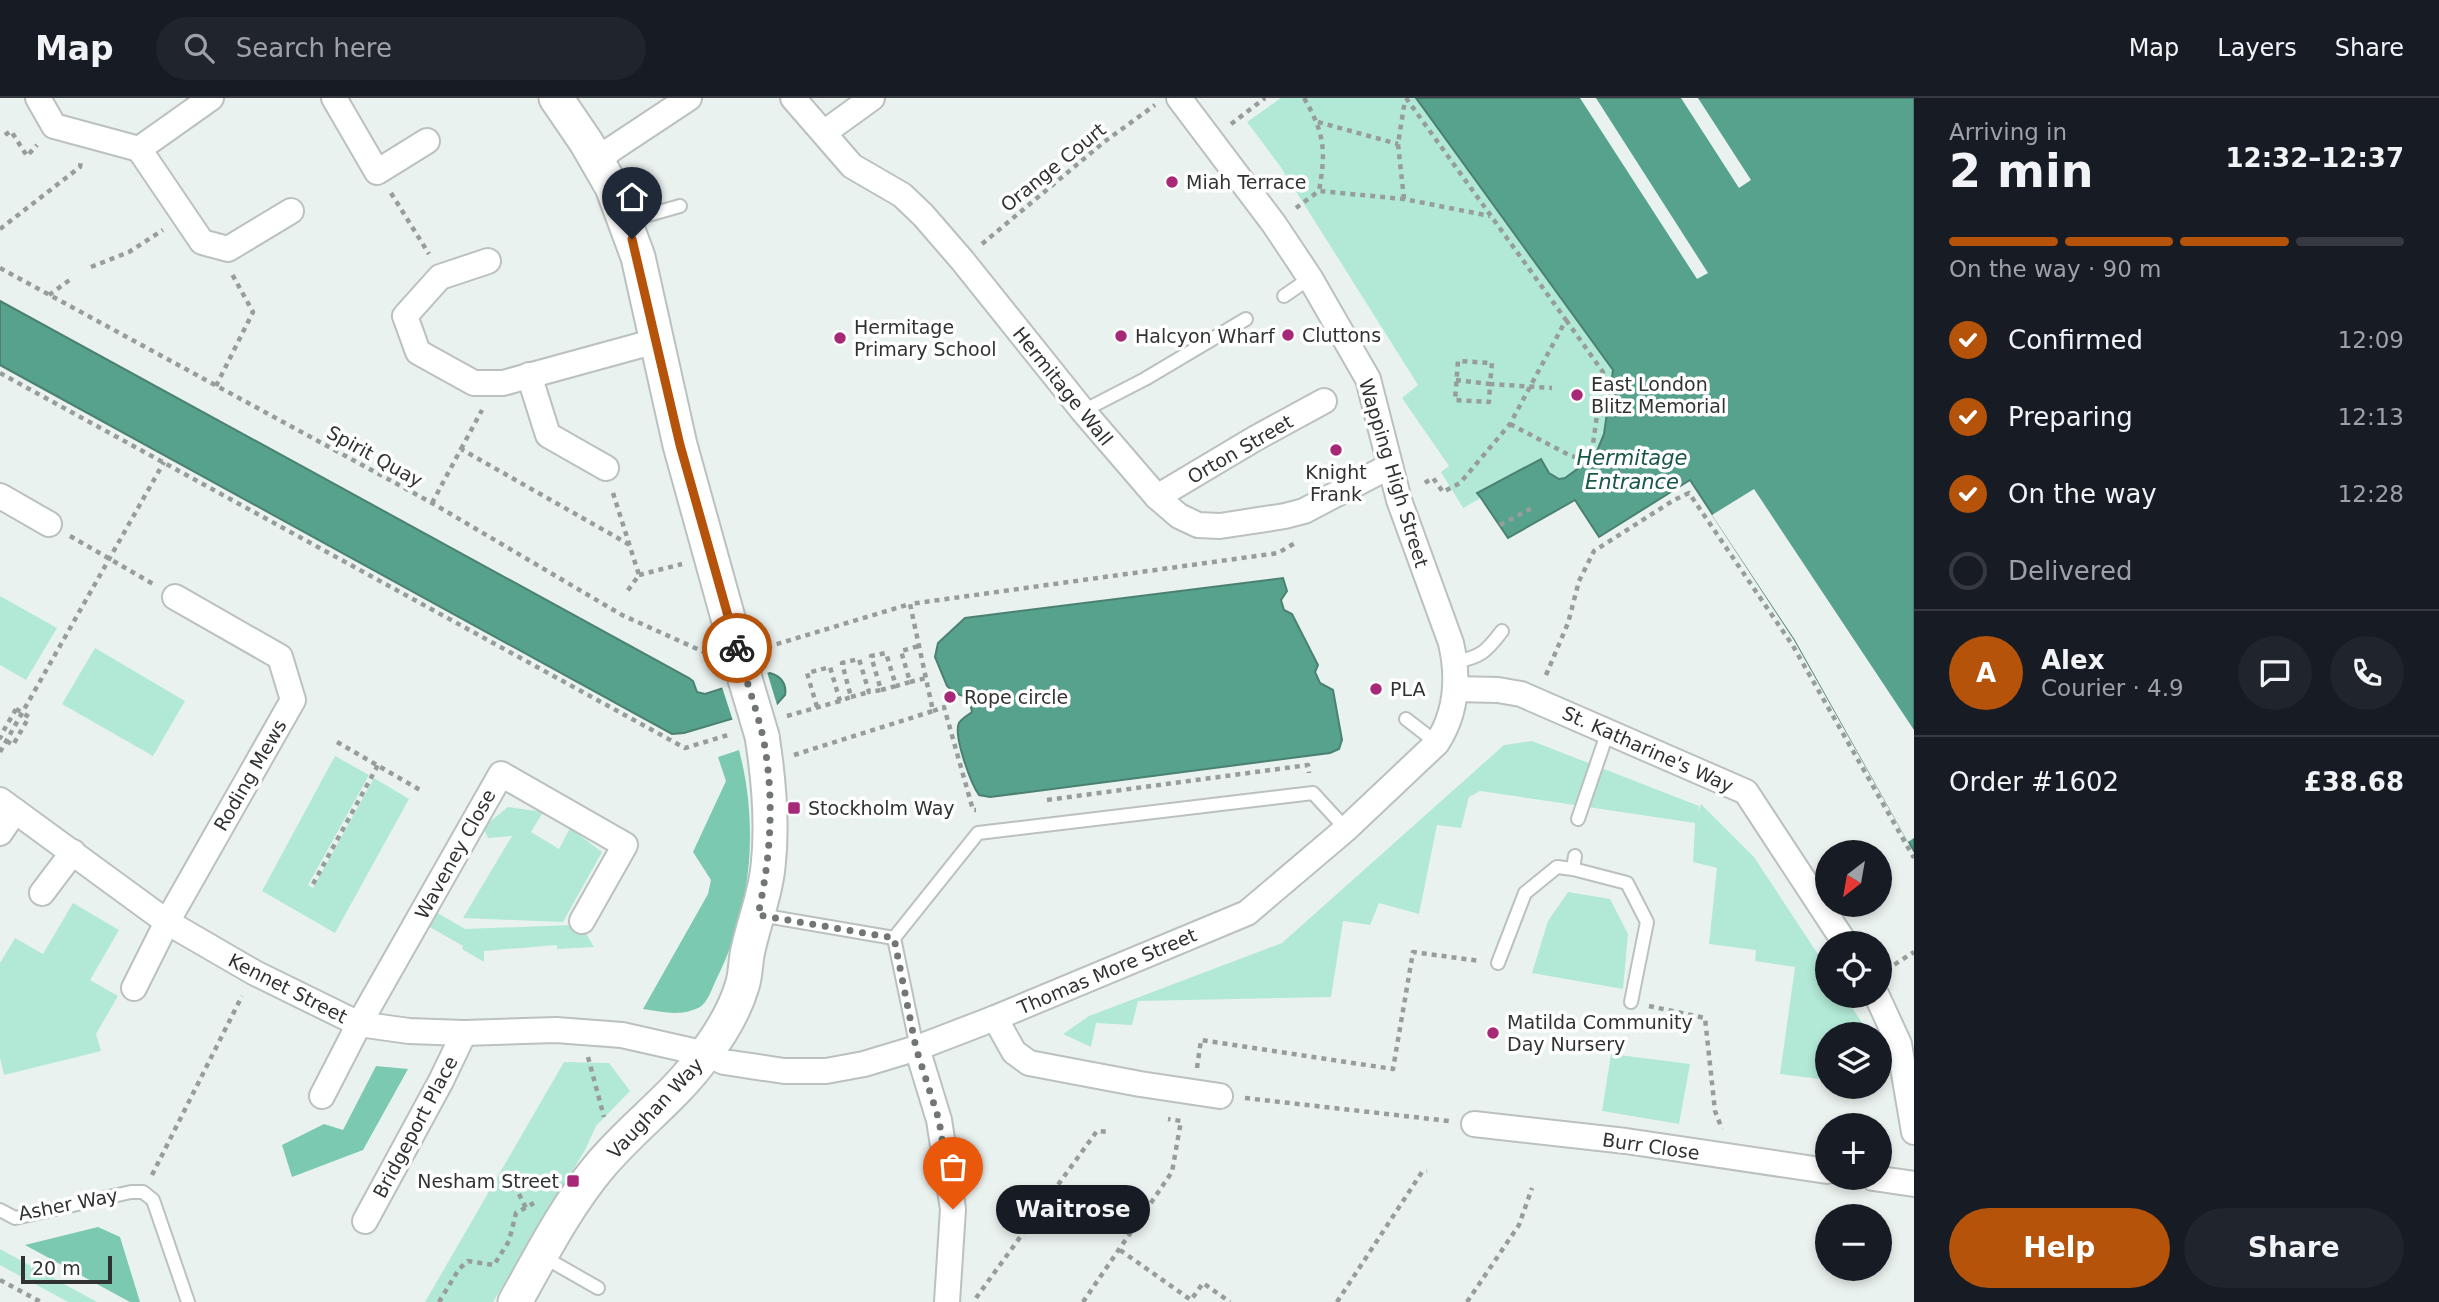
<!DOCTYPE html>
<html lang="en">
<head>
<meta charset="utf-8">
<style>
	:root { --surface:#171b24; --page:#20242c; --text:#f1f3f6; --muted:#9ea1a6; --line:#363941; --accent:#b45309 }
	body { margin:0; font-family:"DejaVu Sans",sans-serif; background:var(--page); color:var(--text); height:100vh; display:flex; flex-direction:column; font-size:26px; white-space:nowrap }
	* { box-sizing:border-box; margin:0 }
	p { font-size:23px; color:var(--muted) }
	.icon { flex:none; width:38px; height:38px; fill:none; stroke:currentColor; stroke-width:2; stroke-linecap:round; stroke-linejoin:round }
	.map { position:relative; flex:1; overflow:hidden }
	.side { display:flex; flex-direction:column; background:var(--surface); width:525px }
	.side>* { flex:none }
	.needle { width:46px; rotate:211deg }
	.controls { position:absolute; left:1815px; top:742px; display:grid; gap:14px }
	.controls a { display:grid; place-items:center; width:77px; height:77px; border-radius:50%; background:var(--surface); box-shadow:0 4px 10px #0003; font-size:35px }
	.scale { position:absolute; left:21px; bottom:18px; width:91px; box-sizing:border-box; padding-left:7px; border:4px solid #303332; border-top:0; font-size:19px; line-height:24px; white-space:nowrap; color:#303332; -webkit-text-stroke:5px #fff; paint-order:stroke }
	.pin { position:absolute; display:grid; place-items:center; width:60px; height:60px; color:#fff; margin:-72px -30px; border-radius:50% 50% 50% 0; rotate:-45deg; box-shadow:0 0 7px #0007 }
	.pin .icon { rotate:45deg }
	.courier { position:absolute; display:grid; place-items:center; width:70px; height:70px; margin:-35px; border:5px solid #b45309; border-radius:50%; background:#fff; color:#222; box-shadow:0 2px 9px #0007 }
	.bubble { position:absolute; height:49px; border-radius:24px; background:var(--surface); box-shadow:0 4px 10px #0003; font-size:23px; font-weight:700; line-height:49px; text-align:center }
	.headline em { font-style:normal; font-weight:700 }
	.headline div { display:flex; flex-direction:column-reverse }
	.headline { display:flex; align-items:center; justify-content:space-between; height:119px; padding:0 35px }
	h1 { font-size:46px; font-weight:700; line-height:52px }
	.bar { display:grid; grid-template-columns:repeat(4,1fr); gap:10px 7px; align-content:center; height:84px; padding:0 35px }
	.bar i { height:9px; border-radius:5px; background:var(--line) }
	.bar .current { background:var(--accent) }
	.bar p { grid-column:span 4 }
	.line { display:flex; align-items:center; gap:18px; padding:0 35px; border-top:2px solid var(--line) }
	.line div { flex:1 }
	.round { display:grid; place-items:center; flex:none; width:74px; height:74px; border-radius:37px; background:var(--page) }
	ol { padding:0 35px; list-style:none }
	li { display:flex; align-items:center; gap:21px; height:77px }
	li p { margin-inline-start:auto }
	li .icon { padding:7px; border-radius:50%; background:var(--accent); color:#fff; stroke-width:4 }
	li:last-child { color:var(--muted) }
	li i { width:38px; height:38px; border:4px solid var(--line); border-radius:50% }
	.cta { display:flex; gap:14px; margin-top:auto; padding:14px 35px }
	.cta a { flex:1; height:80px; border-radius:42px; background:var(--accent); color:#fff; font-size:28px; font-weight:700; line-height:80px; text-align:center }
	.cta a+a { background:var(--page); color:var(--text) }
	header { display:flex; align-items:center; gap:42px; box-sizing:border-box; height:98px; padding:0 35px; background:var(--surface); border-bottom:2px solid var(--line) }
	header strong { font-size:33px }
	nav { display:flex; gap:38px; margin-inline-start:auto; font-size:24px }
	.search { width:490px; height:63px; background:var(--page); display:flex; align-items:center; gap:18px; box-sizing:border-box; padding:0 24px; border-radius:38px; color:var(--muted); font-size:26px }
	main { display:flex; flex:1; min-height:0 }
	.map>svg:first-child { display:block }
	.green { fill:#b2e9d6 }
	.forest { fill:#7cc9b1 }
	.water { fill:#56a28c; stroke:#4b8171; stroke-width:2 }
	.pier { fill:#eaf2ef }
	.lines { fill:none; stroke-linecap:round; stroke-linejoin:round }
	.lane-casing { stroke:#bac1be; stroke-width:16 }
	.street-casing { stroke:#bac1be; stroke-width:28 }
	.secondary-casing { stroke:#bac1be; stroke-width:37 }
	.path { stroke:#979d9b; stroke-width:4.5; stroke-dasharray:5 5; stroke-linecap:butt }
	.lane { stroke:#fff; stroke-width:12 }
	.street { stroke:#fff; stroke-width:24 }
	.secondary { stroke:#fff; stroke-width:33 }
	.secondary-bridge-casing { stroke:#bac1be; stroke-width:37; stroke-linecap:butt }
	.secondary-bridge { stroke:#fff; stroke-width:33 }
	.done { stroke:#717674; stroke-width:7; stroke-dasharray:0 12.6 }
	.route { stroke:#b45309; stroke-width:9 }
	.poi-dot { fill:#a82878; stroke:#fff; stroke-width:2.5 }
	.labels { text-anchor:middle; dominant-baseline:central; stroke-width:7; stroke-linejoin:round; paint-order:stroke }
	.street-label { font-size:19px; fill:#303332; stroke:#fff }
	.poi-label { font-size:19px; fill:#303332; stroke:#fff; text-anchor:start }
	.water-label { font-size:21px; font-style:italic; fill:#195747; stroke:#fff }
</style>
</head>
<body>
<header>
<strong>Map</strong>
<div class="search"><svg class="icon" aria-label="search" viewBox="0 0 24 24"><circle cx="10" cy="10" r="6"/><path d="M15 15l6 6"/></svg>Search here</div>
<nav><a>Map</a><a>Layers</a><a>Share</a></nav>
</header>
<main>
<div class="map">
<svg width="1914" height="1204" viewBox="0 0 1914 1204">
	<rect width="100%" height="100%" fill="#eaf2ef"/>
	<g class="green">
		<polygon points="1281,0 1518,0 1690,382 1599,439 1575,402 1508,440 1481,400 1463,410 1441,374 1449,368 1402,300 1418,287 1280,68 1247,24"/>
		<polygon points="0,498 57,530 26,582 0,567"/>
		<polygon points="95,550 185,603 153,658 62,606"/>
		<polygon points="1532,643 1699,708 1698,715 1701,706 1754,759 1827,870 1827,898 1845,898 1869,936 1827,936 1827,982 1780,976 1795,869 1755,863 1756,852 1709,846 1717,770 1693,764 1695,725 1480,693 1469,699 1461,730 1437,727 1419,816 1379,805 1370,827 1343,823 1331,899 1138,903 1132,927 1096,925 1091,949 1063,936 1089,918 1282,845 1504,647"/>
		<polygon points="335,658 369,677 308,787 313,790 374,680 409,701 335,835 262,793"/>
		<polygon points="508,709 543,714 531,734 559,751 570,730 602,754 563,824 463,820 512,738 488,740 483,729"/>
		<polygon points="1568,794 1610,801 1628,836 1623,891 1532,875 1548,823"/>
		<polygon points="73,805 119,832 90,882 118,898 96,936 101,953 4,977 0,960 0,865 15,840 43,856"/>
		<polygon points="436,814 465,831 573,827 587,837 594,849 557,851 557,847 484,853 484,864 462,851 463,848 428,828"/>
		<polygon points="1611,956 1690,966 1679,1026 1602,1013"/>
		<polygon points="564,964 609,965 630,993 596,1028 585,1052 493,1204 425,1204"/>
		<polygon points="0,1151 97,1204 68,1204 0,1167"/>
	</g>
	<g class="forest">
		<path d="M739 652C759 728 752 811 716 882 712 890 708 904 700 909 681 919 663 914 643 911L708 796 711 782 693 754 726 683 718 659Z"/>
		<polygon points="376,968 408,971 363,1052 292,1079 282,1047 324,1026 343,1032"/>
		<polygon points="98,1129 120,1139 140,1204 130,1204 25,1147"/>
	</g>
	<g class="water">
		<polygon points="1416,0 1914,0 1914,753 1795,542 1690,382 1599,439 1575,402 1508,440 1481,400 1477,395 1541,361 1549,375 1559,381 1565,380 1595,358 1604,336 1613,272"/>
		<path d="M0 203 689 580 693 583 697 594 705 596 770 575C781 578 787 586 785 597L775 608 684 635 672 636 0 267Z"/>
		<path d="M1283 480 1287 493 1281 502 1284 512 1292 516 1318 567 1315 574 1320 585 1333 592 1342 642 1339 651 1330 655 990 699 979 697C971 686 953 637 959 625 961 621 968 617 972 614L969 600 955 595 947 588 935 559 938 545 965 520Z"/>
	</g>
	<g class="pier">
		<polygon points="1580,0 1596,0 1708,175 1697,181"/>
		<polygon points="1681,0 1698,0 1751,82 1739,90"/>
		<polygon points="1754,391 1914,632 1914,740 1908,744 1795,542 1712,417"/>
		<polygon points="767,574 778,610 733,623 722,589"/>
	</g>
	<g class="lines">
		<defs>
			<g id="lane">
				<polyline points="627,123 680,108"/>
				<polyline points="1284,198 1310,180"/>
				<polyline points="1083,313 1145,281 1246,221"/>
				<path d="M1455 564C1481 559 1486 554 1502 533"/>
				<polyline points="1406,621 1437,645"/>
				<polyline points="1578,721 1608,633"/>
				<polyline points="1575,758 1573,771 1627,785 1647,824 1631,904"/>
				<polyline points="760,817 894,840"/>
				<polyline points="1498,865 1525,795 1557,769 1573,771"/>
				<polyline points="917,950 894,840 978,735 1313,695 1346,731"/>
				<polyline points="0,1112 15,1120 131,1094 143,1094 153,1102 188,1204"/>
				<polyline points="542,1158 598,1190"/>
			</g>
			<g id="street">
				<polyline points="38,0 54,28 139,51"/>
				<polyline points="334,0 377,74 427,43"/>
				<polyline points="793,0 852,68 902,97 923,117 962,162 1083,313 1157,399 1179,418 1198,427 1220,428 1285,418 1304,413 1390,368"/>
				<polyline points="825,34 872,0"/>
				<polyline points="139,51 202,144 228,151 291,113"/>
				<polyline points="139,51 211,0"/>
				<polyline points="598,64 612,51 689,0"/>
				<polyline points="488,163 440,179 405,218 418,254 474,285 503,285 656,243"/>
				<polyline points="529,277 548,337 606,370"/>
				<polyline points="0,398 49,426"/>
				<polyline points="1157,399 1256,340 1324,303"/>
				<polyline points="1455,591 1498,592 1521,596 1746,694 1845,845"/>
				<path d="M0 702 167 824 255 875 359 926 409 933 464 935 556 932 622 937 706 956 724 964 784 973H826L864 966 917 950 995 920 1247 815 1346 731 1437 645C1457 614 1459 580 1451 545L1399 402 1368 281 1310 180 1274 126 1179 0"/>
				<polyline points="0,735 15,713"/>
				<polyline points="42,795 73,754"/>
				<polyline points="134,890 167,824 293,602 280,559 175,499"/>
				<polyline points="1877,898 1899,946 1914,1034"/>
				<polyline points="995,920 1014,954 1029,965 1140,986 1220,998"/>
				<polyline points="917,950 939,1022 953,1111 947,1204"/>
				<polyline points="322,998 359,926 501,676 625,747 582,823"/>
				<polyline points="1474,1026 1626,1043 1827,1073"/>
				<polyline points="1873,1080 1914,1086"/>
				<polyline points="365,1123 441,983 464,935"/>
			</g>
			<g id="secondary">
				<polyline points="556,0 586,44 612,89 638,159 680,347 745,581"/>
				<path d="M515 1204C541 1158 565 1110 599 1069 632 1029 673 1001 704 958 719 938 735 912 742 888 746 877 745 864 748 852 754 824 765 798 768 769 773 725 769 682 762 638"/>
			</g>
		</defs>
		<use href="#lane" class="lane-casing"/>
		<use href="#street" class="street-casing"/>
		<use href="#secondary" class="secondary-casing"/>
		<g class="path">
			<path d="M1304 0C1325 36 1326 53 1319 93"/>
			<polyline points="1406,0 1566,222 1510,326 1460,385 1443,394 1433,380 1423,386"/>
			<polyline points="1318,24 1398,46"/>
			<polyline points="1231,26 1265,0"/>
			<polyline points="5,37 11,33 27,58 37,47"/>
			<polyline points="391,95 429,156"/>
			<polyline points="1404,101 1398,46 1405,2"/>
			<polyline points="1296,110 1319,93 1404,101 1490,118"/>
			<polyline points="0,131 80,69 81,62"/>
			<polyline points="982,146 1104,44 1155,7"/>
			<polyline points="91,169 129,154 163,132"/>
			<polyline points="0,170 432,405 622,517 704,554"/>
			<polyline points="49,197 71,181"/>
			<polyline points="0,275 685,650 728,637"/>
			<polyline points="1456,282 1490,286 1492,265 1458,263 1455,302 1489,304 1490,286 1552,290"/>
			<polyline points="216,288 253,214 232,176"/>
			<polyline points="1510,326 1571,358 1580,360 1589,356 1593,346 1603,274 1566,222"/>
			<polyline points="461,351 482,312"/>
			<polyline points="613,395 639,477 626,495"/>
			<polyline points="432,405 461,351 630,447"/>
			<polyline points="1500,427 1532,410"/>
			<polyline points="70,438 153,486"/>
			<polyline points="639,477 682,466"/>
			<polyline points="767,549 910,506"/>
			<polyline points="1546,577 1568,525 1579,483 1594,453 1674,402 1689,395 1793,548 1914,760"/>
			<polyline points="910,584 926,580"/>
			<polyline points="881,592 896,588"/>
			<polyline points="851,599 869,594"/>
			<polyline points="817,609 807,575 830,569 840,603 851,599 842,565 859,561 869,594 881,592 871,558 886,555 896,588 910,584 901,553 919,548"/>
			<polygon points="16,611 29,619 13,647 0,639"/>
			<polyline points="933,613 944,609 973,712 976,712"/>
			<polyline points="787,618 840,603"/>
			<polyline points="337,644 420,692"/>
			<polyline points="0,654 164,364"/>
			<polyline points="794,657 933,613 910,506 1278,455 1295,445"/>
			<polyline points="1047,702 1308,667 1309,675"/>
			<polyline points="313,786 378,667"/>
			<polyline points="1886,872 1914,854"/>
			<polyline points="1649,908 1705,920 1715,1013 1722,1031"/>
			<polyline points="588,959 604,1019"/>
			<polyline points="1197,970 1201,942 1393,971 1413,854 1480,863"/>
			<polyline points="1245,1000 1449,1023"/>
			<polyline points="152,1077 242,898"/>
			<polyline points="519,1096 526,1110"/>
			<polyline points="1120,1152 1191,1202 1203,1185 1230,1204"/>
			<polyline points="0,1182 41,1204"/>
			<polyline points="976,1200 1097,1033 1108,1034"/>
			<polyline points="439,1204 459,1171 468,1163 494,1167 509,1143 516,1115 534,1105"/>
			<polyline points="1083,1204 1172,1074 1181,1023 1168,1021"/>
			<polyline points="1337,1204 1422,1074 1427,1073"/>
			<polyline points="1467,1204 1519,1127 1532,1090"/>
		</g>
		<use href="#lane" class="lane"/>
		<use href="#street" class="street"/>
		<use href="#secondary" class="secondary"/>
		<defs>
			<polyline id="secondary-bridge" points="745,581 762,638"/>
		</defs>
		<use href="#secondary-bridge" class="secondary-bridge-casing"/>
		<use href="#secondary-bridge" class="secondary-bridge"/>
	</g>
	<g class="lines">
		<path class="done" d="M737 550C745 579 756 609 763 639 775 699 771 758 758 817L894 840 916 950 939 1022 953 1111"/>
		<polyline class="route" points="632,141 680,347 737,550"/>
	</g>
	<g class="poi-dot">
		<circle cx="1172" cy="84" r="7"/>
		<circle cx="1288" cy="237" r="7"/>
		<circle cx="1121" cy="238" r="7"/>
		<circle cx="840" cy="240" r="7"/>
		<circle cx="1577" cy="297" r="7"/>
		<circle cx="1336" cy="352" r="7"/>
		<circle cx="1376" cy="591" r="7"/>
		<circle cx="950" cy="599" r="7"/>
		<rect x="787" y="703" width="14" height="14" rx="3.5"/>
		<circle cx="1493" cy="935" r="7"/>
		<rect x="566" y="1076" width="14" height="14" rx="3.5"/>
	</g>
	<g class="labels">
		<g class="street-label">
			<text transform="translate(1053 69) rotate(-39)">Orange Court</text>
			<text transform="translate(1063 288) rotate(51)">Hermitage Wall</text>
			<text transform="translate(1240 351) rotate(-30)">Orton Street</text>
			<text transform="translate(375 358) rotate(29)">Spirit Quay</text>
			<text transform="translate(1394 375) rotate(73)">Wapping High Street</text>
			<text transform="translate(1648 651) rotate(24)">St. Katharine's Way</text>
			<text transform="translate(250 677) rotate(-60)">Roding Mews</text>
			<text transform="translate(455 756) rotate(-61)">Waveney Close</text>
			<text transform="translate(1107 873) rotate(-23)">Thomas More Street</text>
			<text transform="translate(288 890) rotate(27)">Kennet Street</text>
			<text transform="translate(655 1010) rotate(-47)">Vaughan Way</text>
			<text transform="translate(415 1029) rotate(-62)">Bridgeport Place</text>
			<text transform="translate(1651 1048) rotate(8)">Burr Close</text>
			<text transform="translate(68 1106) rotate(-11)">Asher Way</text>
		</g>
		<g class="poi-label">
			<text x="1186" y="84">Miah Terrace</text>
			<text x="854" y="229">Hermitage<tspan x="854" dy="22">Primary School</tspan></text>
			<text x="1302" y="237">Cluttons</text>
			<text x="1135" y="238">Halcyon Wharf</text>
			<text x="1591" y="286">East London<tspan x="1591" dy="22">Blitz Memorial</tspan></text>
			<text x="1336" y="374" text-anchor="middle">Knight<tspan x="1336" dy="22">Frank</tspan></text>
			<text x="1390" y="591">PLA</text>
			<text x="964" y="599">Rope circle</text>
			<text x="808" y="710">Stockholm Way</text>
			<text x="1507" y="924">Matilda Community<tspan x="1507" dy="22">Day Nursery</tspan></text>
			<text x="559" y="1083" text-anchor="end">Nesham Street</text>
		</g>
		<g class="water-label">
			<text x="1632" y="360">Hermitage<tspan x="1632" dy="24">Entrance</tspan></text>
		</g>
	</g>
</svg>
<div class="controls">
<a><svg class="needle" viewBox="-14 -14 28 28"><path d="M0-13l5 13h-10z" fill="#e53935"/><path d="M0 13l5-13h-10z" fill="#9ea1a6"/></svg></a>
<a><svg class="icon" aria-label="locate" viewBox="0 0 24 24"><circle cx="12" cy="12" r="6"/><path d="M12 2v4M12 18v4M2 12h4M18 12h4"/></svg></a>
<a><svg class="icon" aria-label="layers" viewBox="0 0 24 24"><path d="M12 4l9 5-9 5-9-5zM3 14l9 5 9-5"/></svg></a>
<a>+</a>
<a>−</a>
</div>
<div class="scale">20 m</div>
<div class="pin" style="left:953px;top:1111px;background:#ea580c"><svg class="icon" aria-label="bag" viewBox="0 0 24 24"><path d="M5 8h14l-1 12H6zM9 8a3 3 0 0 1 6 0"/></svg></div>
<div class="pin" style="left:632px;top:141px;background:#1f2937"><svg class="icon" aria-label="home" viewBox="0 0 24 24"><path d="M3 11l9-7 9 7M6 9v11h12V9"/></svg></div>
<div class="courier" style="left:737px;top:550px"><svg class="icon" aria-label="bike" viewBox="0 0 24 24"><circle cx="6" cy="16" r="4"/><circle cx="18" cy="16" r="4"/><path d="M6 16l4-8h5l3 8M10 8l3 8H6M13 5h3"/></svg></div>
<div class="bubble" style="left:996px;top:1087px;width:154px">Waitrose</div>
</div>
<section class="side">
<div class="headline"><div><h1>2 min</h1><p>Arriving in</p></div><em>12:32–12:37</em></div>
<div class="bar"><i class="current"></i><i class="current"></i><i class="current"></i><i></i><p>On the way · 90 m</p></div>
<ol>
<li><svg class="icon" aria-label="check" viewBox="0 0 24 24"><path d="M5 12l5 5 9-10"/></svg>Confirmed<p>12:09</p></li>
<li><svg class="icon" aria-label="check" viewBox="0 0 24 24"><path d="M5 12l5 5 9-10"/></svg>Preparing<p>12:13</p></li>
<li><svg class="icon" aria-label="check" viewBox="0 0 24 24"><path d="M5 12l5 5 9-10"/></svg>On the way<p>12:28</p></li>
<li><i></i>Delivered</li>
</ol>
<div class="line" style="height:126px"><b class="round" style="background:var(--accent);color:#fff">A</b><div><b>Alex</b><p>Courier · 4.9</p></div><a class="round"><svg class="icon" aria-label="chat" viewBox="0 0 24 24"><path d="M4 5h16v11H9l-5 4z"/></svg></a><a class="round"><svg class="icon" aria-label="phone" viewBox="0 0 24 24"><path d="M5 4h4l2 5-3 2q2 4 5 5l2-3 5 2v4C11 20 4 13 5 4z"/></svg></a></div>
<div class="line" style="height:91px"><div>Order #1602</div><b>£38.68</b></div>
<div class="cta"><a>Help</a><a>Share</a></div>
</section>
</main>
</body>
</html>
